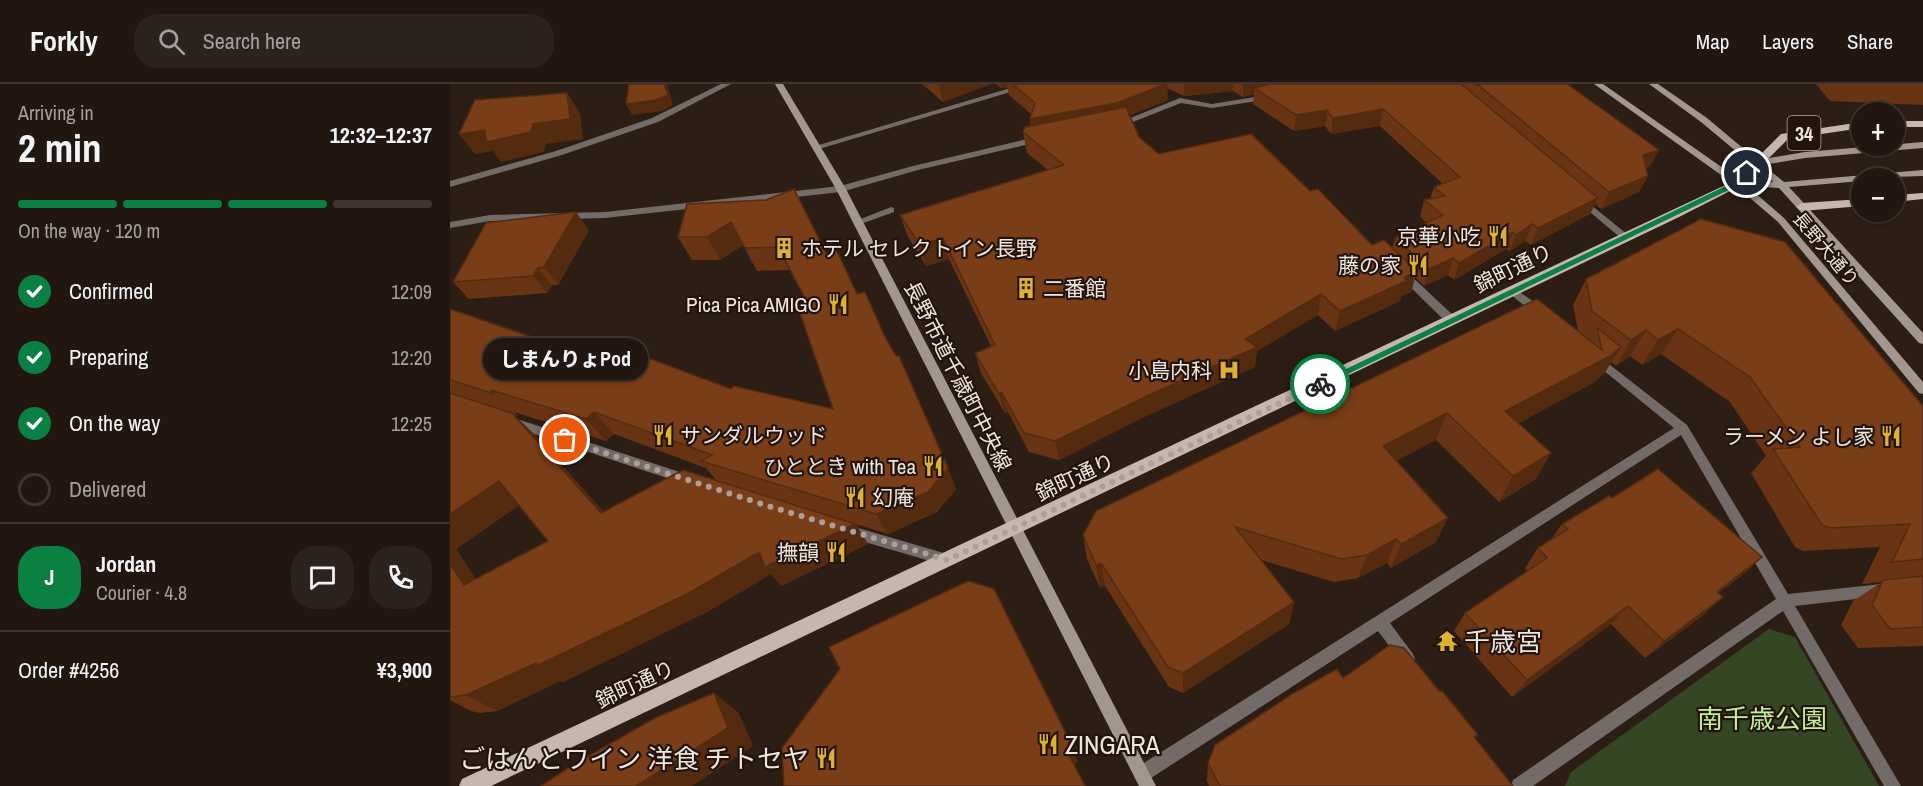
<!DOCTYPE html>
<html lang="en">
<head>
<meta charset="utf-8">
<style>
	:root { --surface:#211610; --page:#2d231e; --text:#f1f3f6; --muted:#a29f9f; --line:#3e3530; --accent:#0b8043 }
	body { margin:0; font-family:"Archivo Narrow","Noto Sans JP",sans-serif; background:var(--page); color:var(--text); height:100vh; display:flex; flex-direction:column; font-size:22px; white-space:nowrap }
	* { box-sizing:border-box; margin:0 }
	p { font-size:20px; color:var(--muted) }
	.icon { flex:none; width:33px; height:33px; fill:none; stroke:currentColor; stroke-width:2; stroke-linecap:round; stroke-linejoin:round }
	.map { position:relative; flex:1; overflow:hidden }
	.sheet { display:flex; flex-direction:column; background:var(--surface); width:450px }
	.sheet>* { flex:none }
	.fabs { position:absolute; left:1401px; top:18px; display:grid; gap:12px }
	.fabs a { display:grid; place-items:center; width:54px; height:54px; border-radius:50%; background:var(--surface); box-shadow:0 2px 4px #0004,0 0 0 2px var(--line); font-size:30px }
	.pin { position:absolute; display:grid; place-items:center; width:51px; height:51px; color:#fff; margin:-26px; border:3px solid #fff; border-radius:50%; box-shadow:0 2px 6px #0007 }
	.courier { position:absolute; display:grid; place-items:center; width:60px; height:60px; margin:-30px; border:4px solid #0b8043; border-radius:50%; background:#fff; color:#222; box-shadow:0 2px 8px #0007 }
	.bubble { position:absolute; height:42px; border-radius:21px; background:var(--surface); box-shadow:0 2px 4px #0004,0 0 0 2px var(--line); font-size:20px; font-weight:800; line-height:42px; text-align:center }
	.headline em { font-style:normal; font-weight:800 }
	.headline div { display:flex; flex-direction:column-reverse }
	.headline { display:flex; align-items:center; justify-content:space-between; height:102px; padding:0 18px }
	h1 { font-size:39px; font-weight:800; line-height:45px }
	.bar { display:grid; grid-template-columns:repeat(4,1fr); gap:9px 6px; align-content:center; height:72px; padding:0 18px }
	.bar i { height:8px; border-radius:4px; background:var(--line) }
	.bar .on { background:var(--accent) }
	.bar p { grid-column:span 4 }
	.line { display:flex; align-items:center; gap:15px; padding:0 18px; border-top:2px solid var(--line) }
	.line div { flex:1 }
	.round { display:grid; place-items:center; flex:none; width:63px; height:63px; border-radius:24px; background:var(--page) }
	ol { padding:0 18px; list-style:none }
	li { display:flex; align-items:center; gap:18px; height:66px }
	li p { margin-inline-start:auto }
	li .icon { padding:6px; border-radius:50%; background:var(--accent); color:#fff; stroke-width:4 }
	li:last-child { color:var(--muted) }
	li i { width:33px; height:33px; border:3px solid var(--line); border-radius:50% }
	header { display:flex; align-items:center; gap:36px; box-sizing:border-box; height:84px; padding:0 30px; background:var(--surface); border-bottom:2px solid var(--line) }
	header strong { font-size:28px }
	nav { display:flex; gap:33px; margin-inline-start:auto; font-size:21px }
	.search { width:420px; height:54px; background:var(--page); display:flex; align-items:center; gap:15px; box-sizing:border-box; padding:0 21px; border-radius:24px; color:var(--muted); font-size:22px }
	main { display:flex; flex:1; min-height:0 }
	.map>svg:first-child { display:block }
	.green { fill:#354625 }
	.lines { fill:none; stroke-linecap:round; stroke-linejoin:round }
	.lane { fill:#736b67; fill-rule:evenodd }
	.street { fill:#736b67; fill-rule:evenodd }
	.secondary { fill:#a2968f; fill-rule:evenodd }
	.primary { fill:#c7b6ad; fill-rule:evenodd }
	.wall { fill:#683414; fill-rule:evenodd }
	.shaded-wall { fill:#552b10 }
	.building { fill:#793d17; stroke:#552b10; stroke-width:1.5 }
	.route { fill:#0b8043 }
	.done { stroke:#ab9f98; stroke-width:6; stroke-dasharray:0 10.8 }
	.labels { text-anchor:middle; dominant-baseline:central; stroke-width:4.5; stroke-linejoin:round; paint-order:stroke }
	.far-street-label { font-size:18px; fill:#efe5df; stroke:#22140c }
	.shield { fill:#22140c; stroke:#b2a6a0; stroke-width:1.5 }
	.shield-label { font-size:20px; font-weight:bold; fill:#efe5df }
	.poi-label { font-size:21px; fill:#efe5df; stroke:#22140c; text-anchor:end }
	.street-label { font-size:21px; fill:#efe5df; stroke:#22140c }
	.near-poi-label { font-size:26px; fill:#efe5df; stroke:#22140c; text-anchor:start }
	.near-park-label { font-size:26px; fill:#c0f095; stroke:#22140c }
</style>
</head>
<body>
<header>
<strong>Forkly</strong>
<div class="search"><svg class="icon" aria-label="search" viewBox="0 0 24 24"><circle cx="10" cy="10" r="6"/><path d="M15 15l6 6"/></svg>Search here</div>
<nav><a>Map</a><a>Layers</a><a>Share</a></nav>
</header>
<main>
<section class="sheet">
<div class="headline"><div><h1>2 min</h1><p>Arriving in</p></div><em>12:32–12:37</em></div>
<div class="bar"><i class="on"></i><i class="on"></i><i class="on"></i><i></i><p>On the way · 120 m</p></div>
<ol>
<li><svg class="icon" aria-label="check" viewBox="0 0 24 24"><path d="M5 12l5 5 9-10"/></svg>Confirmed<p>12:09</p></li>
<li><svg class="icon" aria-label="check" viewBox="0 0 24 24"><path d="M5 12l5 5 9-10"/></svg>Preparing<p>12:20</p></li>
<li><svg class="icon" aria-label="check" viewBox="0 0 24 24"><path d="M5 12l5 5 9-10"/></svg>On the way<p>12:25</p></li>
<li><i></i>Delivered</li>
</ol>
<div class="line" style="height:108px"><b class="round" style="background:var(--accent);color:#fff">J</b><div><b>Jordan</b><p>Courier · 4.8</p></div><a class="round"><svg class="icon" aria-label="chat" viewBox="0 0 24 24"><path d="M4 5h16v11H9l-5 4z"/></svg></a><a class="round"><svg class="icon" aria-label="phone" viewBox="0 0 24 24"><path d="M5 4h4l2 5-3 2q2 4 5 5l2-3 5 2v4C11 20 4 13 5 4z"/></svg></a></div>
<div class="line" style="height:78px"><div>Order #4256</div><b>¥3,900</b></div>
</section>
<div class="map">
<svg width="1473" height="702" viewBox="0 0 1473 702">
	<rect width="100%" height="100%" fill="#2c1e15"/>
	<polygon class="green" points="1319,545 1345,553 1429,702 1115,702 1121,688"/>
	<g class="lines">
		<g class="lane">
			<polygon points="271,0 281,0 208,38 112,71 0,103 0,97 106,67 202,34"/>
			<polygon points="817,11 821,13 820,15 762,24 731,19 670,43 663,41 730,14 762,20"/>
			<polygon points="590,52 594,55 593,57 468,86 391,108 155,134 40,137 0,144 0,138 40,131 155,128 390,102 463,82"/>
			<polygon points="441,123 444,124 444,128 408,141 403,138"/>
			<polygon points="953,187 957,188 1006,234 1007,237 1006,240 998,240 949,192 949,188"/>
		</g>
		<g class="street">
			<polygon points="574,0 587,0 369,65 362,63"/>
			<polygon points="1130,112 1178,151 1178,155 1172,155 1127,117 1127,113"/>
			<polygon points="1064,204 1095,226 1096,229 1095,232 1087,232 1060,210 1059,208 1060,206"/>
			<polygon points="1146,270 1237,341 1338,510 1432,500 1437,502 1439,506 1437,510 1432,512 1345,522 1451,702 1434,702 1333,527 1083,702 1061,702 1063,696 1326,515 1231,351 940,539 963,570 965,575 963,580 958,582 953,580 928,547 698,696 692,698 686,696 684,690 686,684 1224,344 1142,277 1140,274 1142,271"/>
			<polygon points="64,334 242,392 244,396 242,400 238,401 60,342 58,339 60,336"/>
			<polygon points="398,441 497,470 502,472 504,476 502,480 497,482 398,453 393,451 391,447 393,443"/>
		</g>
		<g class="secondary">
			<polygon points="325,0 333,0 396,105 706,702 689,702 386,105"/>
			<polygon points="1144,0 1153,0 1290,96 1323,98 1251,38 1199,0 1208,0 1257,34 1307,76 1355,68 1473,58 1473,64 1355,74 1313,81 1334,98 1473,86 1473,92 1412,94 1412,97 1339,103 1473,249 1473,260 1469,259 1329,104 1297,102 1334,134 1473,298 1473,310 1469,309 1328,138 1285,101"/>
		</g>
		<g class="primary">
			<rect x="1444" y="37" width="29" height="6"/>
			<polygon points="1412,38 1412,44 1338,55 1292,101 1229,133 41,702 9,702 12,695 1284,97 1331,50"/>
			<polygon points="1473,109 1473,115 1444,118 1444,111"/>
			<polygon points="1412,115 1412,122 1352,127 1346,123 1352,119"/>
		</g>
	</g>
	<g class="wall">
		<polygon points="472,0 541,0 493,18"/>
		<path d="M546 0H1117L1209 66 1200 82 1196 84 1198 92 1189 108 1151 125 1145 120 1140 130 1081 161 1075 157 1060 167 1056 165 1004 196 998 191 974 202 965 193 961 208 951 212 950 217 885 247 868 231 807 267 805 283 698 331 609 376 579 368 558 328 555 329 531 289 525 269 541 262 499 175 476 182 457 151 450 131 598 86 577 69 573 48 581 41 580 35 581 30 559 11 557 3 551 4ZM717 4 734 12 783 7 793 13 804 10 803 20 844 47 875 42 881 50 930 42 993 100 984 103 980 115 974 116 970 133 977 139 945 154 942 164 922 161 860 107 709 70 689 53 680 31 718 16Z"/>
		<polygon points="1366,0 1473,0 1473,21 1380,17"/>
		<path d="M237 120 377 171 407 210 435 253 506 405 487 428 438 450 406 440 418 460 331 502 321 490 257 528 113 598 110 597 47 627 30 629 21 627 0 616V225L166 282 383 325 361 225 339 186 307 187 293 161 270 176H242L228 153ZM64 328 156 357 164 350 256 384 266 396 153 428 85 351 64 331 68 332ZM69 421 98 457 25 495 6 465Z"/>
		<polygon points="139,146 108,201 102,201 97,209 19,215 3,198"/>
		<polygon points="1136,195 1473,322 1473,562 1408,564 1391,541 1403,517 1432,498 1412,500 1430,463 1353,467 1345,463 1301,389 1316,372 1280,318 1211,270 1192,281 1180,272 1166,282 1161,278 1154,290 1143,299 1068,339 1086,395 1049,418 986,356 946,376 986,458 941,484 937,479 908,494 884,498 811,476 844,518 839,540 733,609 719,603 655,502 650,504 637,475 633,451 1128,247 1123,221"/>
		<polygon points="1162,414 1312,473 1290,493 1268,509 1252,532 1195,574 1161,540 1062,613 1004,547 1015,529 1077,487 1075,484 1088,464 1101,456 1112,440"/>
		<polygon points="893,594 1025,654 1063,702 759,702 757,697 758,679"/>
	</g>
	<g class="shaded-wall">
		<polygon points="214,0 217,0 223,21 212,27 182,31 176,20"/>
		<polygon points="492,0 541,0 493,18 489,1"/>
		<polygon points="550,0 557,0 557,3 551,4"/>
		<polygon points="717,0 718,16 668,36 582,51 580,35"/>
		<polygon points="734,0 783,0 783,7 734,12"/>
		<polygon points="793,0 847,0 804,4 804,10 793,13"/>
		<polygon points="117,9 130,29 133,55 96,60 94,68 51,78 43,67 25,70 9,50 83,40"/>
		<polygon points="933,25 930,42 881,50 883,34"/>
		<polygon points="877,26 875,42 844,47 846,31"/>
		<polygon points="1209,66 1200,82 1185,88 1193,71"/>
		<polygon points="1198,92 1189,108 1151,125 1159,108"/>
		<polygon points="1148,114 1140,130 1081,161 1088,144"/>
		<polygon points="126,128 139,146 108,201 94,183"/>
		<polygon points="281,138 294,161 270,176 257,153"/>
		<polygon points="1082,140 1075,157 1060,167 1066,151"/>
		<polygon points="1063,148 1056,165 1004,196 1009,179"/>
		<polygon points="493,154 499,175 476,182 470,161"/>
		<polygon points="1003,174 998,191 974,202 979,185"/>
		<polygon points="88,184 102,201 97,209 83,192"/>
		<polygon points="967,187 961,208 951,212 950,217 885,247 890,227"/>
		<polygon points="871,210 868,231 807,267 805,283 698,331 609,376 605,357 795,255"/>
		<polygon points="1228,245 1211,270 1192,281 1208,256"/>
		<polygon points="1196,246 1180,272 1166,282 1181,256"/>
		<polygon points="1171,263 1154,290 1143,299 1042,354 1055,327"/>
		<polygon points="552,309 558,328 555,329 549,310"/>
		<polygon points="144,328 164,350 156,357 136,335"/>
		<polygon points="62,329 85,351 173,449 151,429"/>
		<polygon points="997,329 986,356 925,388 933,362"/>
		<polygon points="1101,369 1086,395 1049,418 1063,392"/>
		<polygon points="498,384 506,405 487,428 438,450 426,430"/>
		<polygon points="49,397 74,418 6,465 42,519 14,501 0,480 0,430"/>
		<polygon points="998,434 986,458 941,484 951,460"/>
		<polygon points="405,440 418,460 331,502 321,490 257,528 113,598 110,597 47,627 16,611 309,468"/>
		<polygon points="946,455 937,479 908,494 917,471"/>
		<polygon points="1312,473 1290,493 1246,526 1267,508"/>
		<polygon points="651,479 655,502 650,504 646,481"/>
		<polygon points="1273,513 1252,532 1195,574 1214,557"/>
		<polygon points="844,518 839,540 733,609 733,589"/>
		<polygon points="1178,522 1161,540 1062,613 1077,596"/>
		<polygon points="264,609 289,629 303,662 242,702 186,702"/>
		<polygon points="624,666 628,678 623,681 618,669"/>
	</g>
	<g class="building">
		<polygon points="179,0 214,0 218,11 206,16 176,20"/>
		<polygon points="562,0 716,0 667,19 580,35 585,19"/>
		<polygon points="820,0 1011,0 1148,114 1088,144 1082,140 1066,151 1063,148 1009,179 1003,174 979,185 945,154 993,131 974,116 995,112 984,103 1010,93 933,25 883,34 877,26 846,31 804,4"/>
		<polygon points="1027,0 1117,0 1209,66 1193,71 1198,92 1159,108"/>
		<polygon points="117,9 120,35 83,40 81,48 36,58 35,46 9,50 25,16"/>
		<polygon points="676,23 689,53 709,70 801,50 860,107 868,105 922,161 934,156 967,187 955,193 956,197 890,227 871,210 795,255 807,263 697,312 605,357 574,349 552,309 549,310 525,269 545,261 493,154 470,161 450,131 614,81 573,48 575,43"/>
		<polygon points="344,105 377,171 387,167 407,210 415,208 435,253 446,272 449,272 498,384 478,408 426,430 251,377 262,371 144,328 136,335 41,306 45,310 0,296 0,225 166,282 182,268 281,305 284,302 383,325 350,229 361,225 328,163 295,164 281,138 257,153 228,153 237,120 316,116"/>
		<polygon points="126,128 94,183 88,184 83,192 3,198 36,139"/>
		<polygon points="1251,135 1335,158 1473,322 1473,475 1442,478 1460,440 1380,444 1372,441 1323,365 1350,363 1300,293 1228,245 1208,256 1196,246 1181,256 1142,227 1136,195"/>
		<polygon points="1087,215 1152,266 1147,244 1171,263 1160,272 1055,327 1101,369 1063,392 997,329 933,362 998,434 951,460 946,455 917,471 891,475 785,443 844,518 733,589 718,583 651,479 646,481 633,451 646,427"/>
		<polygon points="0,309 62,329 151,429 233,386 405,440 315,483 309,468 237,510 86,582 86,579 16,611 0,613 0,480 14,501 98,457 49,397 0,430"/>
		<polygon points="1208,385 1312,473 1267,508 1273,513 1214,557 1178,522 1077,596 1015,529 1097,474 1088,464 1118,445 1112,440 1159,412 1162,414"/>
		<polygon points="1473,492 1473,543 1440,545 1422,521 1433,496"/>
		<polygon points="518,497 544,505 624,666 618,669 635,702 334,702 332,664 390,585 379,563"/>
		<polygon points="940,561 954,564 990,608 992,607 1028,651 1024,653 1063,702 770,702 758,679 765,661 842,610 887,585 893,594"/>
		<polygon points="264,609 278,644 186,702 91,702 123,681 205,634"/>
	</g>
	<polygon class="route" points="1295,87 1301,89 1291,100 873,302 867,302 865,300 1286,97"/>
	<g class="lines">
		<polyline class="done" points="115,356 315,421 497,476 870,300"/>
	</g>
	<defs>
		<symbol id="restaurant-bare" viewBox="-9 -9 18 18"><path d="M-5-6h1v4h1v-4h1v4h1v-4h1v5L-1.5 .5V6h-2V.5L-5-1ZM5-6V6H3V1.5H1.5Q1.5-4 5-6Z" fill="#deb133" stroke="#22140c" stroke-width="2.5" paint-order="stroke"/></symbol>
		<symbol id="building-bare" viewBox="-9 -9 18 18"><path d="M-4-6H4V6H1V3H-1V6H-4ZM-2.5-4.3h1.7v1.8h-1.7ZM.8-4.3h1.7v1.8H.8ZM-2.5-1h1.7V.8h-1.7ZM.8-1h1.7V.8H.8Z" fill="#deb133" stroke="#22140c" stroke-width="2.5" paint-order="stroke"/></symbol>
		<symbol id="hospital-bare" viewBox="-9 -9 18 18"><path d="M-5-5h3v3.5h4V-5h3V5h-3V1.5h-4V5h-3Z" fill="#deb133" stroke="#22140c" stroke-width="2.5" paint-order="stroke"/></symbol>
		<symbol id="temple-bare" viewBox="-9 -9 18 18"><path d="M0-6L5-2H3V0L6.5 2.5H4V6H1.5V3h-3V6H-4V2.5H-6.5L-3 0V-2H-5Z" fill="#deb133" stroke="#22140c" stroke-width="2.5" paint-order="stroke"/></symbol>
	</defs>
	<g fill-rule="evenodd">
		<use href="#restaurant-bare" x="1033" y="137" width="30" height="30"/>
		<use href="#building-bare" x="319" y="149" width="30" height="30"/>
		<use href="#restaurant-bare" x="953" y="166" width="30" height="30"/>
		<use href="#building-bare" x="561" y="189" width="30" height="30"/>
		<use href="#restaurant-bare" x="373" y="205" width="30" height="30"/>
		<use href="#hospital-bare" x="764" y="271" width="30" height="30"/>
		<use href="#restaurant-bare" x="198" y="336" width="30" height="30"/>
		<use href="#restaurant-bare" x="1426" y="337" width="30" height="30"/>
		<use href="#restaurant-bare" x="468" y="367" width="30" height="30"/>
		<use href="#restaurant-bare" x="390" y="398" width="30" height="30"/>
		<use href="#restaurant-bare" x="371" y="453" width="30" height="30"/>
		<use href="#temple-bare" x="982" y="542" width="30" height="30"/>
		<use href="#restaurant-bare" x="583" y="645" width="30" height="30"/>
		<use href="#restaurant-bare" x="361" y="659" width="30" height="30"/>
	</g>
	<g class="labels">
		<g class="far-street-label">
			<text transform="translate(1376 165) rotate(50)">長野大通り</text>
		</g>
		<rect class="shield" x="1337.5" y="32" width="33" height="34" rx="4.5"/>
		<g class="shield-label">
			<text x="1354" y="49">34</text>
		</g>
		<g class="poi-label">
			<text x="1031" y="152">京華小吃</text>
			<text x="351" y="164" text-anchor="start">ホテル セレクトイン長野</text>
			<text x="951" y="181">藤の家</text>
			<text x="593" y="204" text-anchor="start">二番館</text>
			<text x="371" y="220">Pica Pica AMIGO</text>
			<text x="762" y="286">小島内科</text>
			<text x="230" y="351" text-anchor="start">サンダルウッド</text>
			<text x="1424" y="352">ラーメン よし家</text>
			<text x="466" y="382">ひととき with Tea</text>
			<text x="422" y="413" text-anchor="start">幻庵</text>
			<text x="369" y="468">撫韻</text>
		</g>
		<g class="street-label">
			<text transform="translate(1063 184) rotate(-26)">錦町通り</text>
			<text transform="translate(508 292) rotate(63)">長野市道千歳町中央線</text>
			<text transform="translate(625 393) rotate(-25)">錦町通り</text>
			<text transform="translate(185 600) rotate(-25)">錦町通り</text>
		</g>
		<g class="near-poi-label">
			<text x="1014" y="557">千歳宮</text>
			<text x="615" y="660">ZINGARA</text>
			<text x="359" y="674" text-anchor="end">ごはんとワイン 洋食 チトセヤ</text>
		</g>
		<g class="near-park-label">
			<text x="1312" y="634">南千歳公園</text>
		</g>
	</g>
</svg>
<div class="fabs">
<a>+</a>
<a>−</a>
</div>
<div class="pin" style="left:115px;top:356px;background:#ea580c"><svg class="icon" aria-label="bag" viewBox="0 0 24 24"><path d="M5 8h14l-1 12H6zM9 8a3 3 0 0 1 6 0"/></svg></div>
<div class="pin" style="left:1297px;top:89px;background:#1f2937"><svg class="icon" aria-label="home" viewBox="0 0 24 24"><path d="M3 11l9-7 9 7M6 9v11h12V9"/></svg></div>
<div class="courier" style="left:870px;top:300px"><svg class="icon" aria-label="bike" viewBox="0 0 24 24"><circle cx="6" cy="16" r="4"/><circle cx="18" cy="16" r="4"/><path d="M6 16l4-8h5l3 8M10 8l3 8H6M13 5h3"/></svg></div>
<div class="bubble" style="left:33px;top:254px;width:165px">しまんりょPod</div>
</div>
</main>
</body>
</html>
